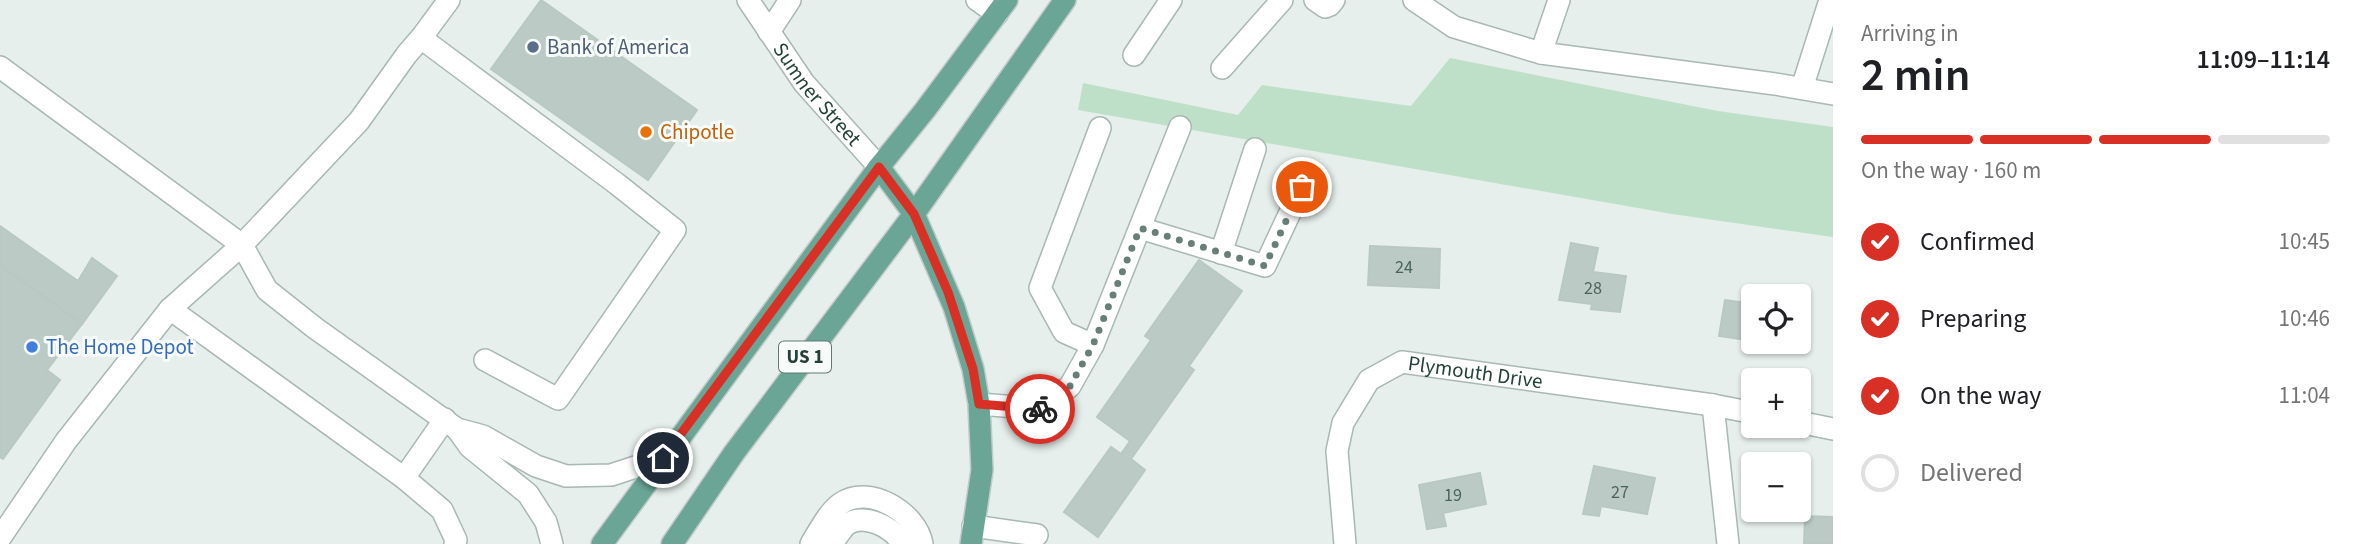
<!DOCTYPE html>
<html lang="en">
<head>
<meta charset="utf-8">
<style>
	:root { --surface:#fff; --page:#f2f2f2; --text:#202124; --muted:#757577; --line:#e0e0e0; --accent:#d93025 }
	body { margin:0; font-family:"Source Sans 3",sans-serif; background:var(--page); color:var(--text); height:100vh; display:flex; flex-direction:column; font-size:26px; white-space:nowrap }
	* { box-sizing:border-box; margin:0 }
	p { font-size:23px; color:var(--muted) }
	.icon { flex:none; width:38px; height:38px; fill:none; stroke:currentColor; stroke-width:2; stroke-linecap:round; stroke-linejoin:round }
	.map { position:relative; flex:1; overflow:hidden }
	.sheet { display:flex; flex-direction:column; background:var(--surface); width:525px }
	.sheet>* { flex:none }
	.tools { position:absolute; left:1741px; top:284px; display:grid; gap:14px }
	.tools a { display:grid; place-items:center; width:70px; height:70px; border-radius:7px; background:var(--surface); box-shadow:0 2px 5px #0004; font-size:35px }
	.pin { position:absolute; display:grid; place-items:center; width:60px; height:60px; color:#fff; margin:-30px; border:4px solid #fff; border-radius:50%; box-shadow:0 2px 7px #0007 }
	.courier { position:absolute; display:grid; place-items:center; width:70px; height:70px; margin:-35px; border:5px solid #d93025; border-radius:50%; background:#fff; color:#222; box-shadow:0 2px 9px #0007 }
	.overview em { font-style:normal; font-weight:600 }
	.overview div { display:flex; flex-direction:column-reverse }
	.overview { display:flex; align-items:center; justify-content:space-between; height:119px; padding:0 28px }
	h1 { font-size:46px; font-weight:600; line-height:52px }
	.bar { display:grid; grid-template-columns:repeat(4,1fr); gap:10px 7px; align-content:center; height:84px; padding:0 28px }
	.bar i { height:9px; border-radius:5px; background:var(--line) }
	.bar .on { background:var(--accent) }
	.bar p { grid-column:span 4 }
	ol { padding:0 28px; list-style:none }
	li { display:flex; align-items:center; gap:21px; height:77px }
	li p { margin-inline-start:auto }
	li .icon { padding:7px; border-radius:50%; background:var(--accent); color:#fff; stroke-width:4 }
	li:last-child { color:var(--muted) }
	li i { width:38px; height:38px; border:4px solid var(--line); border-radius:50% }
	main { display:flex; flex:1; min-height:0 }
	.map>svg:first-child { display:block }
	.green { fill:#bfe0c8 }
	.building { fill:#bbcac4; stroke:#b8c9c2; stroke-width:2 }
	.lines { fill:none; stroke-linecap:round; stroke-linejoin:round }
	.minor-casing { stroke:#a8b8b2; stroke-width:24 }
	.major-casing { stroke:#c2cac8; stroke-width:24 }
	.minor { stroke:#fff; stroke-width:21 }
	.major { stroke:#6aa596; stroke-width:21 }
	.done { stroke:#687f78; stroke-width:7; stroke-dasharray:0 12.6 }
	.route { stroke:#d93025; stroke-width:9 }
	.service-dot { fill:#5c6f8a; stroke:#f7fbf9; stroke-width:2.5 }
	.food-dot { fill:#e8710a; stroke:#f7fbf9; stroke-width:2.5 }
	.shop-dot { fill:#3f7fe0; stroke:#f7fbf9; stroke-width:2.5 }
	.labels { text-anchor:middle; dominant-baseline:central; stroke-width:6; stroke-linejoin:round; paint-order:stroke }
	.number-label { font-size:18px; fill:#4a645c }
	.shield { fill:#f7fbf9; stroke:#637a73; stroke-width:2 }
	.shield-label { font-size:19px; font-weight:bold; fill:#24423a }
	.service-label { font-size:21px; fill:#4e5e75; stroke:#f7fbf9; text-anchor:start }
	.street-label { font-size:21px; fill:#24423a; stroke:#f7fbf9 }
	.food-label { font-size:21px; fill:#c56008; stroke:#f7fbf9; text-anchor:start }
	.shop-label { font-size:21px; fill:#366cbe; stroke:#f7fbf9; text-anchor:start }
</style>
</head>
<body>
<main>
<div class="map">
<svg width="1833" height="544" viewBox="0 0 1833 544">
	<rect width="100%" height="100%" fill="#e6efeb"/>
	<polygon class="green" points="1450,58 1718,111 1833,127 1833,237 1672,214 1078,110 1083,83 1238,115 1262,85 1411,106"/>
	<g class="building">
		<polygon points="541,0 697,110 648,180 491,69"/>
		<polygon points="0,226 78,281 92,258 117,276 82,324 0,265"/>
		<polygon points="1571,243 1598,248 1593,272 1626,276 1620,312 1591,309 1592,304 1559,300"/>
		<polygon points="1370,246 1440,249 1439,288 1368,285"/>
		<polygon points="1199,260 1242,291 1189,366 1194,370 1131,459 1145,470 1098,537 1064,512 1111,447 1121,454 1130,441 1097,417 1151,340 1145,336"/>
		<polygon points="0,265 82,324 47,370 60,380 3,459 0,457"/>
		<polygon points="1725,300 1754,304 1754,341 1719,336"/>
		<polygon points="1594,466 1655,478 1647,514 1601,506 1599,516 1583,514"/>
		<polygon points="1480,473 1486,504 1443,513 1446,526 1427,529 1419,485"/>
		<polygon points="1805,516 1833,517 1833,544 1804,544"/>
	</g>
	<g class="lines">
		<defs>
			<g id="minor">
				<polyline points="449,0 421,38 617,184 675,230 558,399 485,360"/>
				<path id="s1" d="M748 0 804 83 879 167"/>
				<polyline points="977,0 997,14"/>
				<polyline points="1315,0 1325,7 1330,5 1334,0"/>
				<polyline points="1414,0 1454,27 1541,53 1775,84 1833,94"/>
				<polyline points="769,32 790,0"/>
				<polyline points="1541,53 1559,0"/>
				<polyline points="1134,55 1171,0"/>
				<polyline points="0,67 242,245 267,290 315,328 457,429 470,447 528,494 546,522 552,544"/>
				<polyline points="1222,68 1282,0"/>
				<polyline points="1802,88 1830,0"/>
				<polyline points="1140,228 1265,266 1302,187"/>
				<polyline points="1221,253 1255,149"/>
				<polyline points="170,309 242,245 359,121 407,54 421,38"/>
				<polyline points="1093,345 1064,332 1040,288 1100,128"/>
				<polyline points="979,404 1041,409 1070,386 1093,345 1180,127"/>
				<polyline points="1713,405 1728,544"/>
				<polyline points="1799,422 1833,429"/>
				<polyline points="457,429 483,436 536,466 566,476 611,475 663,458"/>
				<polyline points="404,478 445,419"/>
				<polyline points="973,526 1037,535"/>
				<polyline points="0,538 66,441 170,309 404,478 442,510 456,540 455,544"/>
				<path d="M811 544C819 531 828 513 840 504 869 483 917 513 922 544"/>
				<path d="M832 544C836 538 841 530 846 525 863 512 894 527 902 544"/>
				<path id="s2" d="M1345 544 1337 451 1343 423 1369 380 1402 362 1713 405 1754 413"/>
			</g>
			<g id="major">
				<polyline points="879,167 914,214 954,307 973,369 979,404 982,470 971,544"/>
				<polyline points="602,544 879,167 925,110 1007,0"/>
				<polyline points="672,544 734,453 914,214 1065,0"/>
			</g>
		</defs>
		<use href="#minor" class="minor-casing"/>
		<use href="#major" class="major-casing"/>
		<use href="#minor" class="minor"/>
		<use href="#major" class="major"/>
	</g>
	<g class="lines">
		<polyline class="done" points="1040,409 1070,386 1093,345 1140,228 1265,266 1302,187"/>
		<polyline class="route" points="663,458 879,167 914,214 948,292 973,369 979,404 1040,409"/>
	</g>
	<circle class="service-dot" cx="533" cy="47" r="7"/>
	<circle class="food-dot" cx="646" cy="132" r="7"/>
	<circle class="shop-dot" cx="32" cy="347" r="7"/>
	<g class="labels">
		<g class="number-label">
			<text x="1404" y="267">24</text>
			<text x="1593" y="288">28</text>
			<text x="1620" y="492">27</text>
			<text x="1453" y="495">19</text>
		</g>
		<rect class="shield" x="779" y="341.5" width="52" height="31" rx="5"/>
		<g class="shield-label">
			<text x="805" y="357">US 1</text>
		</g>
		<g class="service-label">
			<text x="547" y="47">Bank of America</text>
		</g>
		<g class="street-label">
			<text stroke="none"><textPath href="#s1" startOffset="117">Sumner Street</textPath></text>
			<text stroke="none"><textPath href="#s2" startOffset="284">Plymouth Drive</textPath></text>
		</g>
		<g class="food-label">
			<text x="660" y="132">Chipotle</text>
		</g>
		<g class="shop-label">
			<text x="46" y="347">The Home Depot</text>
		</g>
	</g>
</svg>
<div class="tools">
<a><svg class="icon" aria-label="locate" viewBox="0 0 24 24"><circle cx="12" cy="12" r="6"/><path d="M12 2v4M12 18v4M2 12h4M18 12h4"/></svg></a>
<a>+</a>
<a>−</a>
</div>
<div class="pin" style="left:1302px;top:187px;background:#ea580c"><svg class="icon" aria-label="bag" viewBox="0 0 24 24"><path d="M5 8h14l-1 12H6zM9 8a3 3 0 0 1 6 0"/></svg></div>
<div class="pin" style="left:663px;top:458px;background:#1f2937"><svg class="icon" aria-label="home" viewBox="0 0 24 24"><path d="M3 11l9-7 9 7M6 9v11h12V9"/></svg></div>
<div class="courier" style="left:1040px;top:409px"><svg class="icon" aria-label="bike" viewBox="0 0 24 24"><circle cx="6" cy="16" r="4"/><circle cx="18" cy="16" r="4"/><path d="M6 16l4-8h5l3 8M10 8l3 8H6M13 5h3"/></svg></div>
</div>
<section class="sheet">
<div class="overview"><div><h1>2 min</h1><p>Arriving in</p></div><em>11:09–11:14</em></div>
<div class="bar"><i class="on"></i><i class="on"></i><i class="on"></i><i></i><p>On the way · 160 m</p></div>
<ol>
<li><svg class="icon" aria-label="check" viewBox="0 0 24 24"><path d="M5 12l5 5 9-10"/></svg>Confirmed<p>10:45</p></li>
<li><svg class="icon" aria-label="check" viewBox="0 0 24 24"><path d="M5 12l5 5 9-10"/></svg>Preparing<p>10:46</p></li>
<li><svg class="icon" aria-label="check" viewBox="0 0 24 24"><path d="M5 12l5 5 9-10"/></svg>On the way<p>11:04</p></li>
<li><i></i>Delivered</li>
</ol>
</section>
</main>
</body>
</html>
